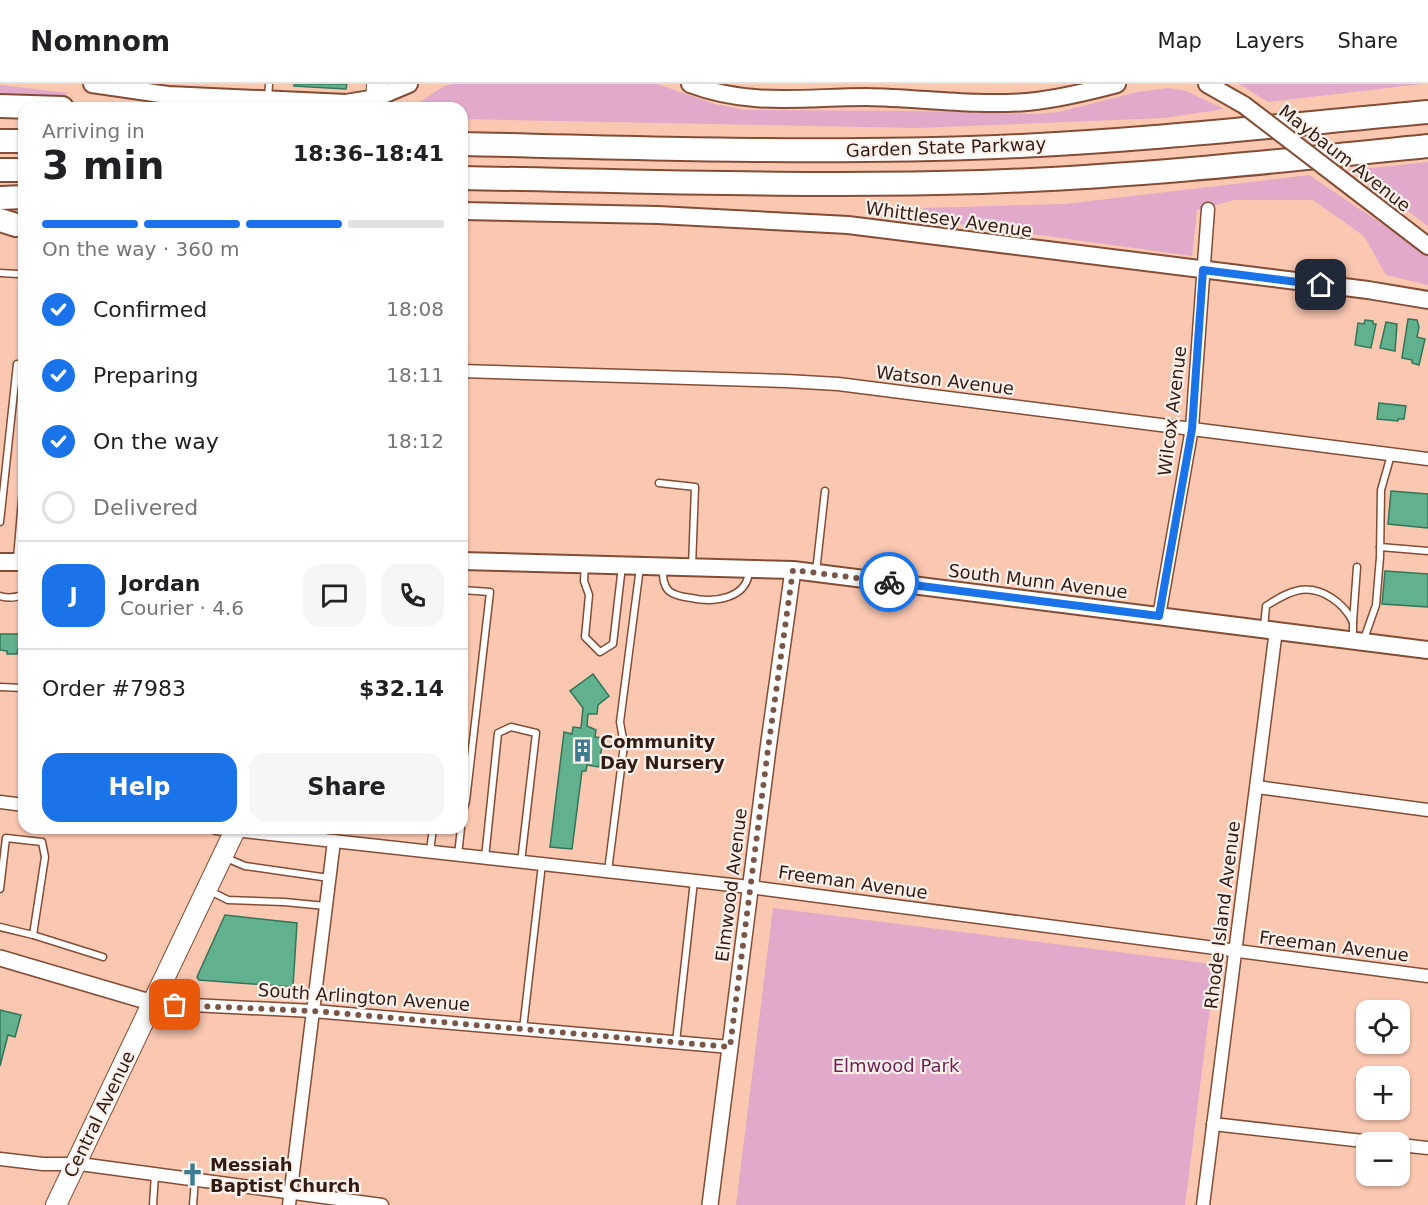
<!DOCTYPE html>
<html lang="en">
<head>
<meta charset="utf-8">
<style>
	:root { --surface:#fff; --page:#f6f6f6; --text:#202124; --muted:#757577; --line:#e0e0e0; --accent:#1a73e8 }
	body { margin:0; font-family:"DejaVu Sans",sans-serif; background:var(--page); color:var(--text); height:100vh; display:flex; flex-direction:column; font-size:22px; white-space:nowrap }
	* { box-sizing:border-box; margin:0 }
	p { font-size:20px; color:var(--muted) }
	.icon { flex:none; width:33px; height:33px; fill:none; stroke:currentColor; stroke-width:2; stroke-linecap:round; stroke-linejoin:round }
	.map { position:relative; flex:1; overflow:hidden }
	.details { position:absolute; left:18px; top:18px; width:450px; height:732px; display:flex; flex-direction:column; background:var(--surface); border-radius:18px; box-shadow:0 2px 4px #0004 }
	.details>* { flex:none }
	.controls { position:absolute; left:1356px; top:916px; display:grid; gap:12px }
	.controls a { display:grid; place-items:center; width:54px; height:54px; border-radius:12px; background:var(--surface); box-shadow:0 2px 4px #0004; font-size:30px }
	.pin { position:absolute; display:grid; place-items:center; width:51px; height:51px; color:#fff; margin:-26px; border-radius:12px; box-shadow:0 3px 9px #0006 }
	.courier { position:absolute; display:grid; place-items:center; width:60px; height:60px; margin:-30px; border:4px solid #1a73e8; border-radius:50%; background:#fff; color:#222; box-shadow:0 2px 8px #0007 }
	.summary em { font-style:normal; font-weight:700 }
	.summary div { display:flex; flex-direction:column-reverse }
	.summary { display:flex; align-items:center; justify-content:space-between; height:102px; padding:0 24px }
	h1 { font-size:39px; font-weight:700; line-height:45px }
	.bar { display:grid; grid-template-columns:repeat(4,1fr); gap:9px 6px; align-content:center; height:72px; padding:0 24px }
	.bar i { height:8px; border-radius:4px; background:var(--line) }
	.bar .on { background:var(--accent) }
	.bar p { grid-column:span 4 }
	.line { display:flex; align-items:center; gap:15px; padding:0 24px; border-top:2px solid var(--line) }
	.line div { flex:1 }
	.round { display:grid; place-items:center; flex:none; width:63px; height:63px; border-radius:18px; background:var(--page) }
	ol { padding:0 24px; list-style:none }
	li { display:flex; align-items:center; gap:18px; height:66px }
	li p { margin-inline-start:auto }
	li .icon { padding:6px; border-radius:50%; background:var(--accent); color:#fff; stroke-width:4 }
	li:last-child { color:var(--muted) }
	li i { width:33px; height:33px; border:3px solid var(--line); border-radius:50% }
	.action { display:flex; gap:12px; margin-top:auto; padding:12px 24px }
	.action a { flex:1; height:69px; border-radius:18px; background:var(--accent); color:#fff; font-size:24px; font-weight:700; line-height:69px; text-align:center }
	.action a+a { background:var(--page); color:var(--text) }
	header { display:flex; align-items:center; gap:36px; box-sizing:border-box; height:84px; padding:0 30px; background:var(--surface); border-bottom:2px solid var(--line) }
	header strong { font-size:28px }
	nav { display:flex; gap:33px; margin-inline-start:auto; font-size:21px }
	.map>svg:first-child { display:block }
	.green { fill:#e1a9ca }
	.building { fill:#62b18e; stroke:#337559; stroke-width:1.5 }
	.lines { fill:none; stroke-linecap:round; stroke-linejoin:round }
	.service-casing { stroke:#834d35; stroke-width:9 }
	.minor-casing { stroke:#834d35; stroke-width:15 }
	.tertiary-casing { stroke:#834d35; stroke-width:18 }
	.secondary-casing { stroke:#834d35; stroke-width:20 }
	.primary-casing { stroke:#834d35; stroke-width:22 }
	.motorway-casing { stroke:#834d35; stroke-width:26 }
	.service { stroke:#fff; stroke-width:6 }
	.minor { stroke:#fff; stroke-width:12 }
	.tertiary { stroke:#fff; stroke-width:15 }
	.secondary { stroke:#fff; stroke-width:16 }
	.primary { stroke:#fff; stroke-width:20 }
	.motorway { stroke:#fff; stroke-width:22 }
	.secondary-bridge-casing { stroke:#834d35; stroke-width:20; stroke-linecap:butt }
	.secondary-bridge { stroke:#fff; stroke-width:16 }
	.done { stroke:#785749; stroke-width:6; stroke-dasharray:0 10.8 }
	.route { stroke:#1a73e8; stroke-width:8 }
	.labels { text-anchor:middle; dominant-baseline:central; stroke-width:4.5; stroke-linejoin:round; paint-order:stroke }
	.street-label { font-size:18px; fill:#321b11; stroke:#fff1ec }
	.poi-label { font-size:18px; font-weight:bold; fill:#321b11; stroke:#fff1ec; text-anchor:start }
	.park-label { font-size:18px; fill:#6c1f53; stroke:#fff1ec }
</style>
</head>
<body>
<header>
<strong>Nomnom</strong>
<nav><a>Map</a><a>Layers</a><a>Share</a></nav>
</header>
<div class="map">
<svg width="1428" height="1121" viewBox="0 0 1428 1121">
	<rect width="100%" height="100%" fill="#fac7b1"/>
	<g class="green">
		<polygon points="452,0 657,0 715,20 745,26 915,27 1036,30 1059,28 1138,8 1168,4 1186,7 1224,25 1164,34 917,44 462,35 462,24 411,24 444,2"/>
		<polygon points="1239,0 1422,0 1268,18"/>
		<polygon points="0,1 67,9 64,15 0,14"/>
		<polygon points="1428,78 1428,142 1352,86"/>
		<polygon points="1309,91 1428,171 1428,201 1386,191 1364,152 1313,116 1234,116 1197,126 1192,172 937,137 922,124 1065,120"/>
		<polygon points="773,824 1212,880 1215,884 1185,1121 736,1121"/>
	</g>
	<g class="building">
		<polygon points="294,0 347,0 346,5 294,2"/>
		<polygon points="1408,235 1417,236 1419,243 1417,253 1425,255 1419,281 1412,279 1412,276 1402,274"/>
		<polygon points="1365,236 1373,237 1373,240 1376,240 1371,264 1355,261 1358,239 1364,240"/>
		<polygon points="1386,238 1397,240 1395,267 1380,264"/>
		<polygon points="1379,319 1406,322 1404,335 1398,335 1398,337 1377,335"/>
		<polygon points="1391,407 1428,410 1428,444 1388,440"/>
		<polygon points="1385,487 1428,490 1428,523 1382,520"/>
		<polygon points="0,550 24,550 24,565 18,565 17,570 7,570 7,567 0,566"/>
		<polygon points="593,590 609,612 598,621 597,630 588,630 587,642 596,646 595,653 603,654 599,683 587,681 586,687 582,687 572,765 550,763 564,648 572,650 573,643 581,644 583,624 570,607"/>
		<polygon points="225,831 297,839 293,903 199,896 197,893"/>
		<polygon points="0,926 21,931 15,953 8,951 0,982"/>
	</g>
	<g class="lines">
		<defs>
			<g id="service">
				<polyline points="268,15 269,0"/>
				<polyline points="0,189 18,190"/>
				<polyline points="659,399 695,403 692,483"/>
				<polyline points="0,438 17,280"/>
				<polyline points="1380,463 1428,467"/>
				<polyline points="17,475 24,392"/>
				<polyline points="585,481 584,497 589,511 585,553 600,568 613,560 622,482"/>
				<path d="M663 485C663 493 663 501 669 507 675 512 684 513 691 514 714 519 748 515 749 486"/>
				<polyline points="816,488 825,407"/>
				<polyline points="462,506 490,508 466,717 462,731"/>
				<path d="M0 512C9 515 16 514 24 510"/>
				<path d="M1264 544 1266 522C1276 516 1287 508 1300 506 1322 503 1344 519 1353 538"/>
				<polyline points="1353,555 1353,538 1357,483"/>
				<polyline points="1364,555 1376,521 1380,473 1381,406 1391,371"/>
				<polyline points="0,603 24,604"/>
				<polyline points="430,767 433,744"/>
				<polyline points="458,771 461,744"/>
				<polyline points="224,773 245,782 329,794"/>
				<polyline points="485,774 498,649 511,643 536,649 521,778"/>
				<polyline points="608,787 624,661 620,638 640,483"/>
				<polyline points="0,805 6,754 42,758 45,773 33,851 103,873"/>
				<polyline points="210,807 228,816 284,818 326,822"/>
				<polyline points="0,843 33,851"/>
				<polyline points="523,945 542,780"/>
				<polyline points="676,958 694,797"/>
				<polyline points="153,1121 155,1090"/>
				<polyline points="193,1121 195,1095"/>
			</g>
			<g id="minor">
				<polyline points="462,287 786,297 838,300 1428,375"/>
				<polyline points="1159,532 1192,344 1208,125"/>
				<polyline points="1257,703 1428,726"/>
				<polyline points="0,718 24,721"/>
				<polyline points="216,744 750,803 1428,892"/>
				<polyline points="153,919 313,927 730,963"/>
				<polyline points="1213,1040 1381,1059"/>
				<polyline points="1400,1061 1428,1064"/>
				<polyline points="0,1075 43,1080 80,1080 382,1121"/>
				<polyline points="289,1121 334,757"/>
				<polyline points="1203,1121 1276,546"/>
			</g>
			<g id="tertiary">
				<polyline points="0,874 153,919"/>
				<polyline points="710,1121 768,665 793,486"/>
			</g>
			<g id="secondary">
				<polyline points="92,0 168,11 346,19 376,14 409,0"/>
				<path d="M690 0C751 23 804 13 867 13 920 14 974 22 1027 18 1058 15 1087 8 1117 0"/>
				<polyline points="1207,0 1244,21"/>
				<polyline points="1342,96 1428,162"/>
				<polyline points="462,127 658,131 848,141 1368,206 1428,216"/>
				<polyline points="462,477 793,486 1428,566"/>
				<polyline points="0,478 24,478"/>
			</g>
			<g id="primary">
				<polyline points="376,24 377,0"/>
				<polyline points="56,1121 236,744"/>
			</g>
			<g id="motorway">
				<polyline points="0,22 62,24"/>
				<polyline points="0,57 24,57"/>
				<path d="M462 60C640 64 818 70 997 63 1141 57 1284 41 1428 28"/>
				<polyline points="0,86 24,86"/>
				<path d="M462 94C635 97 809 103 982 98 1131 93 1280 77 1428 62"/>
				<polyline points="0,114 24,113"/>
				<polyline points="0,136 16,141"/>
			</g>
		</defs>
		<use href="#service" class="service-casing"/>
		<use href="#minor" class="minor-casing"/>
		<use href="#tertiary" class="tertiary-casing"/>
		<use href="#secondary" class="secondary-casing"/>
		<use href="#primary" class="primary-casing"/>
		<use href="#motorway" class="motorway-casing"/>
		<use href="#service" class="service"/>
		<use href="#minor" class="minor"/>
		<use href="#tertiary" class="tertiary"/>
		<use href="#secondary" class="secondary"/>
		<use href="#primary" class="primary"/>
		<use href="#motorway" class="motorway"/>
		<defs>
			<polyline id="secondary-bridge" points="1244,21 1342,96"/>
		</defs>
		<use href="#secondary-bridge" class="secondary-bridge-casing"/>
		<use href="#secondary-bridge" class="secondary-bridge"/>
	</g>
	<g class="lines">
		<polyline class="done" points="175,921 313,927 730,963 768,665 793,486 889,498"/>
		<polyline class="route" points="889,498 1159,532 1192,345 1203,186 1321,201"/>
	</g>
	<defs>
		<symbol id="building-bare" viewBox="-9 -9 18 18"><path d="M-4-6H4V6H1V3H-1V6H-4ZM-2.5-4.3h1.7v1.8h-1.7ZM.8-4.3h1.7v1.8H.8ZM-2.5-1h1.7V.8h-1.7ZM.8-1h1.7V.8H.8Z" fill="#3d7b91" stroke="#fff1ec" stroke-width="2.5" paint-order="stroke"/></symbol>
		<symbol id="church-bare" viewBox="-9 -9 18 18"><path d="M-1.2-6h2.4v3.5h3.3v2.4h-3.3V6h-2.4V-.1h-3.3v-2.4h3.3Z" fill="#3d7b91" stroke="#fff1ec" stroke-width="2.5" paint-order="stroke"/></symbol>
	</defs>
	<g fill-rule="evenodd">
		<use href="#building-bare" x="566" y="650" width="33" height="33"/>
		<use href="#church-bare" x="176" y="1074" width="33" height="33"/>
	</g>
	<g class="labels">
		<g class="street-label">
			<text transform="translate(946 63) rotate(-2)">Garden State Parkway</text>
			<text transform="translate(1345 74) rotate(38)">Maybaum Avenue</text>
			<text transform="translate(949 135) rotate(8)">Whittlesey Avenue</text>
			<text transform="translate(945 296) rotate(7)">Watson Avenue</text>
			<text transform="translate(1172 327) rotate(-83)">Wilcox Avenue</text>
			<text transform="translate(1038 497) rotate(7)">South Munn Avenue</text>
			<text transform="translate(853 798) rotate(8)">Freeman Avenue</text>
			<text transform="translate(731 801) rotate(-83)">Elmwood Avenue</text>
			<text transform="translate(1222 831) rotate(-83)">Rhode Island Avenue</text>
			<text transform="translate(1334 862) rotate(7)">Freeman Avenue</text>
			<text transform="translate(364 913) rotate(4)">South Arlington Avenue</text>
			<text transform="translate(99 1030) rotate(-64)">Central Avenue</text>
		</g>
		<g class="poi-label">
			<text x="600" y="657">Community<tspan x="600" dy="21">Day Nursery</tspan></text>
			<text x="210" y="1080">Messiah<tspan x="210" dy="21">Baptist Church</tspan></text>
		</g>
		<g class="park-label">
			<text x="896" y="981">Elmwood Park</text>
		</g>
	</g>
</svg>
<div class="controls">
<a><svg class="icon" aria-label="locate" viewBox="0 0 24 24"><circle cx="12" cy="12" r="6"/><path d="M12 2v4M12 18v4M2 12h4M18 12h4"/></svg></a>
<a>+</a>
<a>−</a>
</div>
<div class="pin" style="left:175px;top:921px;background:#ea580c"><svg class="icon" aria-label="bag" viewBox="0 0 24 24"><path d="M5 8h14l-1 12H6zM9 8a3 3 0 0 1 6 0"/></svg></div>
<div class="pin" style="left:1321px;top:201px;background:#1f2937"><svg class="icon" aria-label="home" viewBox="0 0 24 24"><path d="M3 11l9-7 9 7M6 9v11h12V9"/></svg></div>
<div class="courier" style="left:889px;top:498px"><svg class="icon" aria-label="bike" viewBox="0 0 24 24"><circle cx="6" cy="16" r="4"/><circle cx="18" cy="16" r="4"/><path d="M6 16l4-8h5l3 8M10 8l3 8H6M13 5h3"/></svg></div>
<section class="details">
<div class="summary"><div><h1>3 min</h1><p>Arriving in</p></div><em>18:36–18:41</em></div>
<div class="bar"><i class="on"></i><i class="on"></i><i class="on"></i><i></i><p>On the way · 360 m</p></div>
<ol>
<li><svg class="icon" aria-label="check" viewBox="0 0 24 24"><path d="M5 12l5 5 9-10"/></svg>Confirmed<p>18:08</p></li>
<li><svg class="icon" aria-label="check" viewBox="0 0 24 24"><path d="M5 12l5 5 9-10"/></svg>Preparing<p>18:11</p></li>
<li><svg class="icon" aria-label="check" viewBox="0 0 24 24"><path d="M5 12l5 5 9-10"/></svg>On the way<p>18:12</p></li>
<li><i></i>Delivered</li>
</ol>
<div class="line" style="height:108px"><b class="round" style="background:var(--accent);color:#fff">J</b><div><b>Jordan</b><p>Courier · 4.6</p></div><a class="round"><svg class="icon" aria-label="chat" viewBox="0 0 24 24"><path d="M4 5h16v11H9l-5 4z"/></svg></a><a class="round"><svg class="icon" aria-label="phone" viewBox="0 0 24 24"><path d="M5 4h4l2 5-3 2q2 4 5 5l2-3 5 2v4C11 20 4 13 5 4z"/></svg></a></div>
<div class="line" style="height:78px"><div>Order #7983</div><b>$32.14</b></div>
<div class="action"><a>Help</a><a>Share</a></div>
</section>
</div>
</body>
</html>
